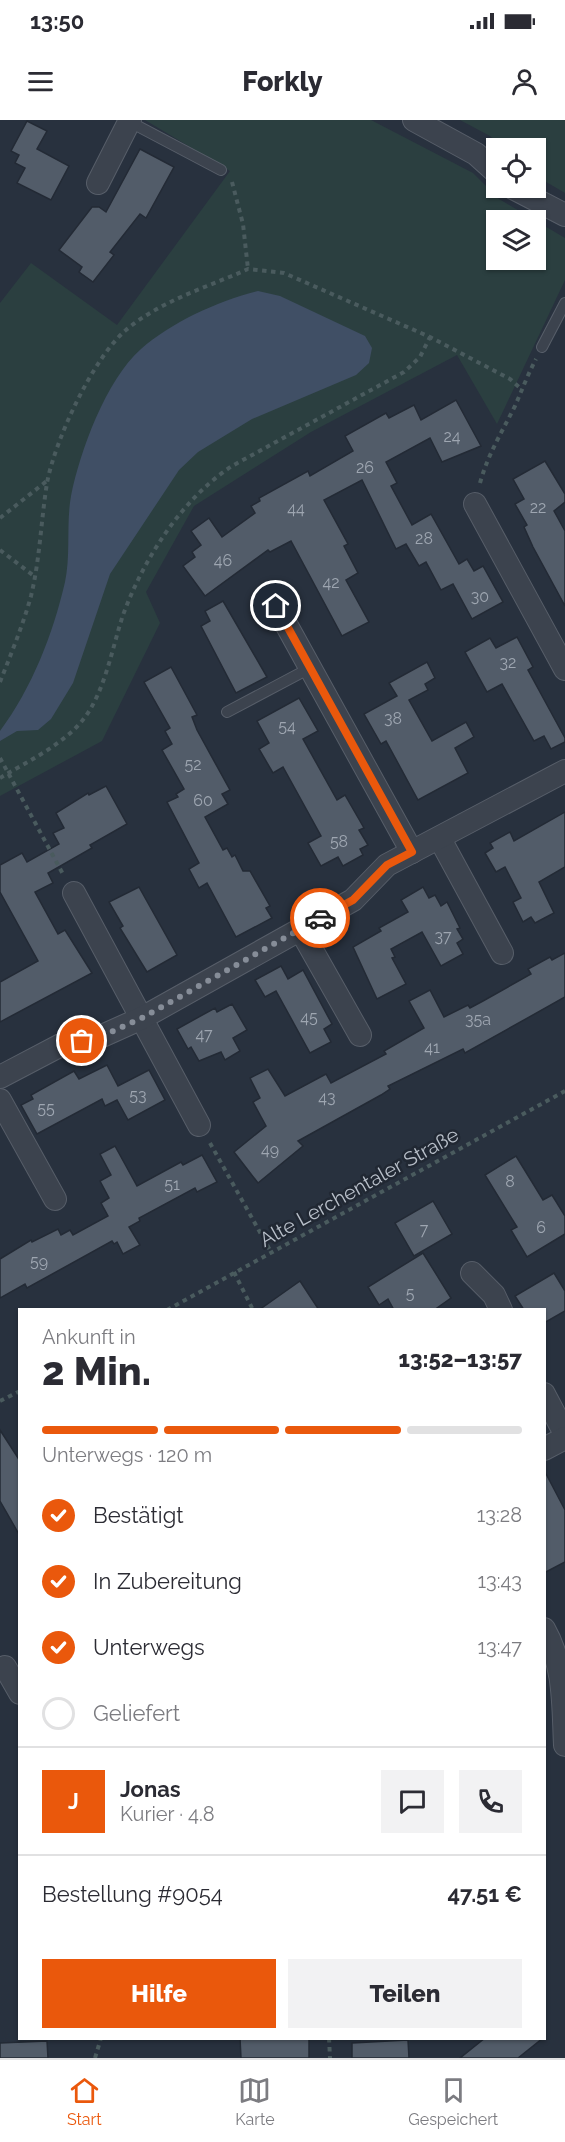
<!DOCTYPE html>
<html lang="de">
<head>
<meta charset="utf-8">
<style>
	:root { --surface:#fff; --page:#f2f2f3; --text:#2b2b33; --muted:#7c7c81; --line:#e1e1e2; --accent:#ea580c }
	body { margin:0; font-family:Raleway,sans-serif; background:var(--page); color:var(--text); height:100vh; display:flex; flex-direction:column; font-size:22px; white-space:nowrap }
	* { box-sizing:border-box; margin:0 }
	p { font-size:20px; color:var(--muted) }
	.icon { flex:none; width:33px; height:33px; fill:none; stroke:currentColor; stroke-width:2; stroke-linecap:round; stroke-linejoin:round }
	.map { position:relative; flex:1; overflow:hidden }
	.side { position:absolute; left:18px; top:1188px; width:528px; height:732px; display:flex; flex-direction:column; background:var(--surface); border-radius:0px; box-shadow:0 2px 4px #0004 }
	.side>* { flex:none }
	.tools { position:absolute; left:486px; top:18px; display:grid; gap:12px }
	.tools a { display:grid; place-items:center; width:60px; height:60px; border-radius:0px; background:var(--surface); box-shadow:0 2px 4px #0004; font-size:30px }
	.pin { position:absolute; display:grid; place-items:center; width:51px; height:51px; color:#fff; margin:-26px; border:3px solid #fff; border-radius:50%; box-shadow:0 2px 6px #0007 }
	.courier { position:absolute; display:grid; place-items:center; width:60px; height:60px; margin:-30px; border:4px solid #ea580c; border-radius:50%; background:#fff; color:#222; box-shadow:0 2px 8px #0007 }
	.overview em { font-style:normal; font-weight:800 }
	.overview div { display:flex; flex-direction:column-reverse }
	.overview { display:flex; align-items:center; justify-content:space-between; height:102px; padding:0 24px }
	h1 { font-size:39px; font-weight:800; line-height:45px }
	.bar { display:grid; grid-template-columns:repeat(4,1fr); gap:9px 6px; align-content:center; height:72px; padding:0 24px }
	.bar i { height:8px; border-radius:4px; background:var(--line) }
	.bar .selected { background:var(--accent) }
	.bar p { grid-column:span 4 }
	.line { display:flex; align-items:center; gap:15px; padding:0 24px; border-top:2px solid var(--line) }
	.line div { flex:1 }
	.round { display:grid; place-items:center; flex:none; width:63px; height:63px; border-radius:0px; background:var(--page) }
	ol { padding:0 24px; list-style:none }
	li { display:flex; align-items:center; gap:18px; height:66px }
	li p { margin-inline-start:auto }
	li .icon { padding:6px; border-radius:50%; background:var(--accent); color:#fff; stroke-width:4 }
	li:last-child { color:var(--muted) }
	li i { width:33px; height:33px; border:3px solid var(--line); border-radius:50% }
	.button { display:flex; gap:12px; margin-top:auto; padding:12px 24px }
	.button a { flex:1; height:69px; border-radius:0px; background:var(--accent); color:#fff; font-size:24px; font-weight:800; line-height:69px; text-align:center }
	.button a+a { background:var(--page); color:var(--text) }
	.status { display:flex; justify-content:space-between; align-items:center; height:42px; padding:0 30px; background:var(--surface); direction:ltr }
	.status svg { height:16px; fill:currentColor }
	header { display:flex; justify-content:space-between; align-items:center; height:78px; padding:0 24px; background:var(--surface); font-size:27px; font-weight:800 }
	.tab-bar { display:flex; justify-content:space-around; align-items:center; height:84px; border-top:2px solid var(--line); background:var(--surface); font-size:16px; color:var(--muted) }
	.tab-bar a { display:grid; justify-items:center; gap:3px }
	.tab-bar .selected { color:var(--accent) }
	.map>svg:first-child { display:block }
	.green { fill:#2b3f40; fill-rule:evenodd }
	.water { fill:#404f65 }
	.building { fill:#525c69; stroke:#232a35; stroke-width:1.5 }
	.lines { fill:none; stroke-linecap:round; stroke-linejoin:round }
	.lane-casing { stroke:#575e69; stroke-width:12 }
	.street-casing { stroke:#575e69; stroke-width:24 }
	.path { stroke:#4a5b5e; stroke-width:4; stroke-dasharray:4.5 4.5; stroke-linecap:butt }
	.lane { stroke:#3c434e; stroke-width:10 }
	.street { stroke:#3c434e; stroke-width:22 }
	.done { stroke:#868d98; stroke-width:6; stroke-dasharray:0 10.8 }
	.route { stroke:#ea580c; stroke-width:8 }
	.labels { text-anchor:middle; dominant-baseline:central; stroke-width:5; stroke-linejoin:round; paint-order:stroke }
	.number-label { font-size:16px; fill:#9ea6b1 }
	.street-label { font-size:20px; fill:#b8bfc9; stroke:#212833 }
</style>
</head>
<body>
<div class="status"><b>13:50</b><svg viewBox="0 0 49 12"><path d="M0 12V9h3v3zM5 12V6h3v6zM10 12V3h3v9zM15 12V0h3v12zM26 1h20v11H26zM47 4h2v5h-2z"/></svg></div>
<header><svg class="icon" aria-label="menu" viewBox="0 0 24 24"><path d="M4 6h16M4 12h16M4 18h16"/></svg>Forkly<svg class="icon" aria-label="person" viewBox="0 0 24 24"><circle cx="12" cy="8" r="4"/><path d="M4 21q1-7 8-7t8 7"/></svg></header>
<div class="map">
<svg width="565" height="1938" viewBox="0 0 565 1938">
	<rect width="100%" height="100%" fill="#28313e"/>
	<g class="green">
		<path d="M145 0H371L473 53 499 79 565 118V160L497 304 457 235 311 312 194 386 146 472 160 503 102 621 0 676V183L31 143 117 205 230 51ZM496 100H536V140H496Z"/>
		<polygon points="460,0 565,0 565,73 536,56 536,28 503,28 490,16"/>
	</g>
	<path class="water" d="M258 171 280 176 365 216 372 228 369 243 356 255 252 299 198 332 179 350 110 454 73 563 51 599 38 610 17 611 0 621V611C32 568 53 514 65 462 71 434 66 404 71 376 80 331 106 260 141 229 172 202 218 181 258 171Z"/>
	<g class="building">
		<polygon points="27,1 47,11 37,29 69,46 51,80 17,63 25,48 15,43 19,35 11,31"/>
		<polygon points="140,29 174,47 146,98 140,94 110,132 114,135 93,162 79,152 82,147 59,130 92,87 99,87 106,92"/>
		<polygon points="456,280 481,326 442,342 430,318 386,342 397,363 391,366 412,405 431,394 459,444 467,439 474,451 483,446 503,482 472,499 453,464 441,470 426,442 419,446 406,424 396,429 362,360 324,380 348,424 344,426 358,453 346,460 369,502 342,516 291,421 270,432 268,430 205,476 183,446 195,437 192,432 201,425 191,411 209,398 222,417 255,393 251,386 260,381 259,378 308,351 310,356 353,331 345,316 386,293 389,298 414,285 421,300"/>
		<polygon points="545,341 565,374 565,382 554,391 565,411 565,486 533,427 524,407 527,405 515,384 524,379 513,359"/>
		<polygon points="223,481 267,557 236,573 201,506 210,501 205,491"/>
		<polygon points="517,517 533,547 528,550 565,618 565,622 551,629 544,616 534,621 502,564 487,572 465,532 490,518 496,528"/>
		<polygon points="427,542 435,558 425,564 428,570 409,580 432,621 466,602 474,617 455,628 468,653 418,680 386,621 381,624 364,594 397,576 389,563"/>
		<polygon points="171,547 197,595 192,597 197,610 230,670 222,674 228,684 205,697 223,730 227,728 232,737 235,735 243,751 250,751 270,786 266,788 272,798 236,817 207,763 199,768 189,749 199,743 167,682 178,677 176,674 184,669 162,630 172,624 165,611 170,608 144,562"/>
		<polygon points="299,578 318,611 303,619 337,680 345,675 364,708 359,710 368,725 360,729 363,735 343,746 338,737 321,746 308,723 321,716 283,647 273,653 259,629 269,623 257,601"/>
		<polygon points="106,666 127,704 90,725 92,728 48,753 53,763 35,772 58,814 65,810 92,853 0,902 0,862 38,841 0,772 0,745 22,733 27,742 59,724 53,713 64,708 56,693 88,673 89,675"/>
		<polygon points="565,692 565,747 539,762 554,793 535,803 531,797 523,802 513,782 521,778 505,747 496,752 485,733 493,728 490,723 510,712 514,721"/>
		<polygon points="139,767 177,835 147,852 120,808 123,806 109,782"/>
		<polygon points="423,767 429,778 435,775 441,786 447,782 460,808 457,809 463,819 457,823 463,834 441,846 422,812 391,829 395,837 392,838 406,864 377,879 353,827 381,811 379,808 408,792 401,780"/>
		<polygon points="565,833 565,877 465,933 463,929 388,966 390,969 381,975 298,1021 303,1026 258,1063 234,1032 266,1006 253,982 260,978 250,958 268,949 285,976 326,954 331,963 386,934 384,931 424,908 409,881 430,870 444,897 468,885 470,888 483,881 531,854 528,849 550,837 552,840"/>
		<polygon points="281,846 288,859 303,850 332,904 324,909 331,922 310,933 276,871 265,877 255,860"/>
		<polygon points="232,884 247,910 233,918 240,931 225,940 221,932 199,941 191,927 188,929 177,909 215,888 217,892"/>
		<polygon points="107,945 118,966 149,950 165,980 128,1000 117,980 105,986 102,979 37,1014 21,985 33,979 31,975 74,951 79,959"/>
		<polygon points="115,1026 137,1066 181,1042 183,1045 202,1035 217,1062 197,1072 195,1068 139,1098 140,1101 129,1107 140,1125 123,1134 117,1122 114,1124 112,1121 27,1168 25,1164 0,1178 0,1139 31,1120 32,1122 58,1109 61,1115 70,1110 73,1115 108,1096 101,1083 109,1078 100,1061 111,1055 100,1034"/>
		<polygon points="516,1036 543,1080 552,1075 565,1096 565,1114 527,1137 511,1110 517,1107 485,1055"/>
		<polygon points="433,1081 452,1114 414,1136 395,1103"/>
		<polygon points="423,1133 451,1178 434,1190 394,1190 388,1179 379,1185 368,1167"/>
		<polygon points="554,1153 565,1171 565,1191 544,1203 544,1190 524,1190 515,1176"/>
		<polygon points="300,1161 319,1190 259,1190"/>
		<polygon points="0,1310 20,1341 20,1416 0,1381"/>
		<polygon points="544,1350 565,1390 565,1442 544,1453"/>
		<polygon points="240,1918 309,1918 309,1938 241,1938"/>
		<polygon points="485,1918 543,1918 518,1938 460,1938"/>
		<polygon points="408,1920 409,1938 352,1938 352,1923"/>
		<polygon points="47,1921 48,1938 0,1938 0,1923"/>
	</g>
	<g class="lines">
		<defs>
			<g id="lane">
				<polyline points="130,2 221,50"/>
				<polyline points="542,227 565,183"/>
				<polyline points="227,592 310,548"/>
			</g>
			<g id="street">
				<polyline points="414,0 476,34 496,52"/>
				<polyline points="98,63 130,0"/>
				<polyline points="513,68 565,95"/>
				<polyline points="475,384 565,549"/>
				<polyline points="276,486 412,732"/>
				<polyline points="440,719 502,833"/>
				<polyline points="74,773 199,1005"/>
				<polyline points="300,809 360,915"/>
				<polyline points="0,957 61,925 102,916 142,898 353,780 387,745 565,651"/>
				<polyline points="0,980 55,1079"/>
				<polyline points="472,1153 494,1175 501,1190"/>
				<polyline points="544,1274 565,1314"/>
				<polyline points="544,1329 565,1318"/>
				<path d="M544 1509C565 1546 563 1584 565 1625"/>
				<polyline points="5,1547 20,1573"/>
			</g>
		</defs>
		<use href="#lane" class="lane-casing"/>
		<use href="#street" class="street-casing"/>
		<g class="path">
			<polyline points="232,62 243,104 248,149"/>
			<path d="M480 363C488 334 502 312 515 286 522 270 528 254 536 239"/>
			<polyline points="0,398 48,360"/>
			<polyline points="0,430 34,456"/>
			<path d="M0 562C11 534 23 505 31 476 40 439 41 400 47 363 55 320 93 238 126 210 160 181 208 167 248 149L284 153 430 217 510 259 520 268"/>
			<polyline points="0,638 64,756"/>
			<path d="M0 658C27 642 62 625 82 601 105 573 112 528 123 495 144 438 182 379 232 346L404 252 420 237 430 217"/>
			<polyline points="210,1023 271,1132"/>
			<polyline points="234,1152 253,1190"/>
			<polyline points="167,1190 565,971"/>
			<polyline points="0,1281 20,1271"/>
			<polyline points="329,1918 330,1938"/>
			<polyline points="95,1938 101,1918"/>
		</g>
		<use href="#lane" class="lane"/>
		<use href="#street" class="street"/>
	</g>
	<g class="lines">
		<polyline class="done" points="82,921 102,916 142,898 320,798"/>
		<polyline class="route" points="276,486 412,732 387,745 353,780 320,798"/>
	</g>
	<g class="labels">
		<g class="number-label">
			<text x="452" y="316">24</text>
			<text x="365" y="347">26</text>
			<text x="538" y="387">22</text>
			<text x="296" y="388">44</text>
			<text x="424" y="418">28</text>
			<text x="223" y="440">46</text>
			<text x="331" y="462">42</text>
			<text x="480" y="476">30</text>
			<text x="508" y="542">32</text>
			<text x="393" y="598">38</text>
			<text x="287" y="606">54</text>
			<text x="193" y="644">52</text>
			<text x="203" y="680">60</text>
			<text x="339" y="721">58</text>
			<text x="443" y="816">37</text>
			<text x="309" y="897">45</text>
			<text x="478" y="899">35a</text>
			<text x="204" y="914">47</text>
			<text x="432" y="927">41</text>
			<text x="138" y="975">53</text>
			<text x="327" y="977">43</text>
			<text x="46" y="988">55</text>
			<text x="270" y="1029">49</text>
			<text x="510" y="1061">8</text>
			<text x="172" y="1064">51</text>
			<text x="541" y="1107">6</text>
			<text x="424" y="1109">7</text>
			<text x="39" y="1141">59</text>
			<text x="410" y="1173">5</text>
		</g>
		<g class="street-label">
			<text transform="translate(359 1067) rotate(-29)">Alte Lerchentaler Straße</text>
		</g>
	</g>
</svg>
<div class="tools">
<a><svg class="icon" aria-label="locate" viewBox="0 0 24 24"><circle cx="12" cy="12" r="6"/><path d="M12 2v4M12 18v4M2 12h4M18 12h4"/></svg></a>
<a><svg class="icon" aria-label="layers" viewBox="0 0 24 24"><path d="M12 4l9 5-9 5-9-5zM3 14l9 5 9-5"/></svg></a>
</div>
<div class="pin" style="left:82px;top:921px;background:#ea580c"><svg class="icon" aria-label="bag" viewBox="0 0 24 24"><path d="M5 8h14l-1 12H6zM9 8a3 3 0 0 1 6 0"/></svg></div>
<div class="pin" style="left:276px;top:486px;background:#1f2937"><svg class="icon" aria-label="home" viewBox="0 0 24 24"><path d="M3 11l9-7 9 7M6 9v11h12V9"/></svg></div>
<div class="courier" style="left:320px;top:798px"><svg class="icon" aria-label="car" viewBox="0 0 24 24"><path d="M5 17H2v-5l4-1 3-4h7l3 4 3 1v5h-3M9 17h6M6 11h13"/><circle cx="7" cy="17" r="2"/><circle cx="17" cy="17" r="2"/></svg></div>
<section class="side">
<div class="overview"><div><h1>2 Min.</h1><p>Ankunft in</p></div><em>13:52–13:57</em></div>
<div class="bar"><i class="selected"></i><i class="selected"></i><i class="selected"></i><i></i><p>Unterwegs · 120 m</p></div>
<ol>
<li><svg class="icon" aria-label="check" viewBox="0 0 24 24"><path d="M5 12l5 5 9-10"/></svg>Bestätigt<p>13:28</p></li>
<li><svg class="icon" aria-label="check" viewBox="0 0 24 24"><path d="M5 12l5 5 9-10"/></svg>In Zubereitung<p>13:43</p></li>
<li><svg class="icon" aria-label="check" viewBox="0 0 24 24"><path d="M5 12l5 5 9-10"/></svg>Unterwegs<p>13:47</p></li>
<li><i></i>Geliefert</li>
</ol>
<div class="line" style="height:108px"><b class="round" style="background:var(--accent);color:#fff">J</b><div><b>Jonas</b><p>Kurier · 4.8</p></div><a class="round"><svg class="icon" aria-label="chat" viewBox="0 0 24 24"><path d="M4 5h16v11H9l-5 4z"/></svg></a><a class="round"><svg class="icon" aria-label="phone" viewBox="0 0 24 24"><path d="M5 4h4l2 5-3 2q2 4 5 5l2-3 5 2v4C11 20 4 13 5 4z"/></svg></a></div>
<div class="line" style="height:78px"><div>Bestellung #9054</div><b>47.51 €</b></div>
<div class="button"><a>Hilfe</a><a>Teilen</a></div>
</section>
</div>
<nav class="tab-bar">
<a class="selected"><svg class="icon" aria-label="home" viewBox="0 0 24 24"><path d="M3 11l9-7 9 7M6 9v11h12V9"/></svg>Start</a>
<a><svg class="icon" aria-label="map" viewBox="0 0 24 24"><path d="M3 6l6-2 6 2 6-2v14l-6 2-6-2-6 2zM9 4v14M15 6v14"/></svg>Karte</a>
<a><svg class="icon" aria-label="saved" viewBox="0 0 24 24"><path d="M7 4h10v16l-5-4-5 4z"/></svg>Gespeichert</a>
</nav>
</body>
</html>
